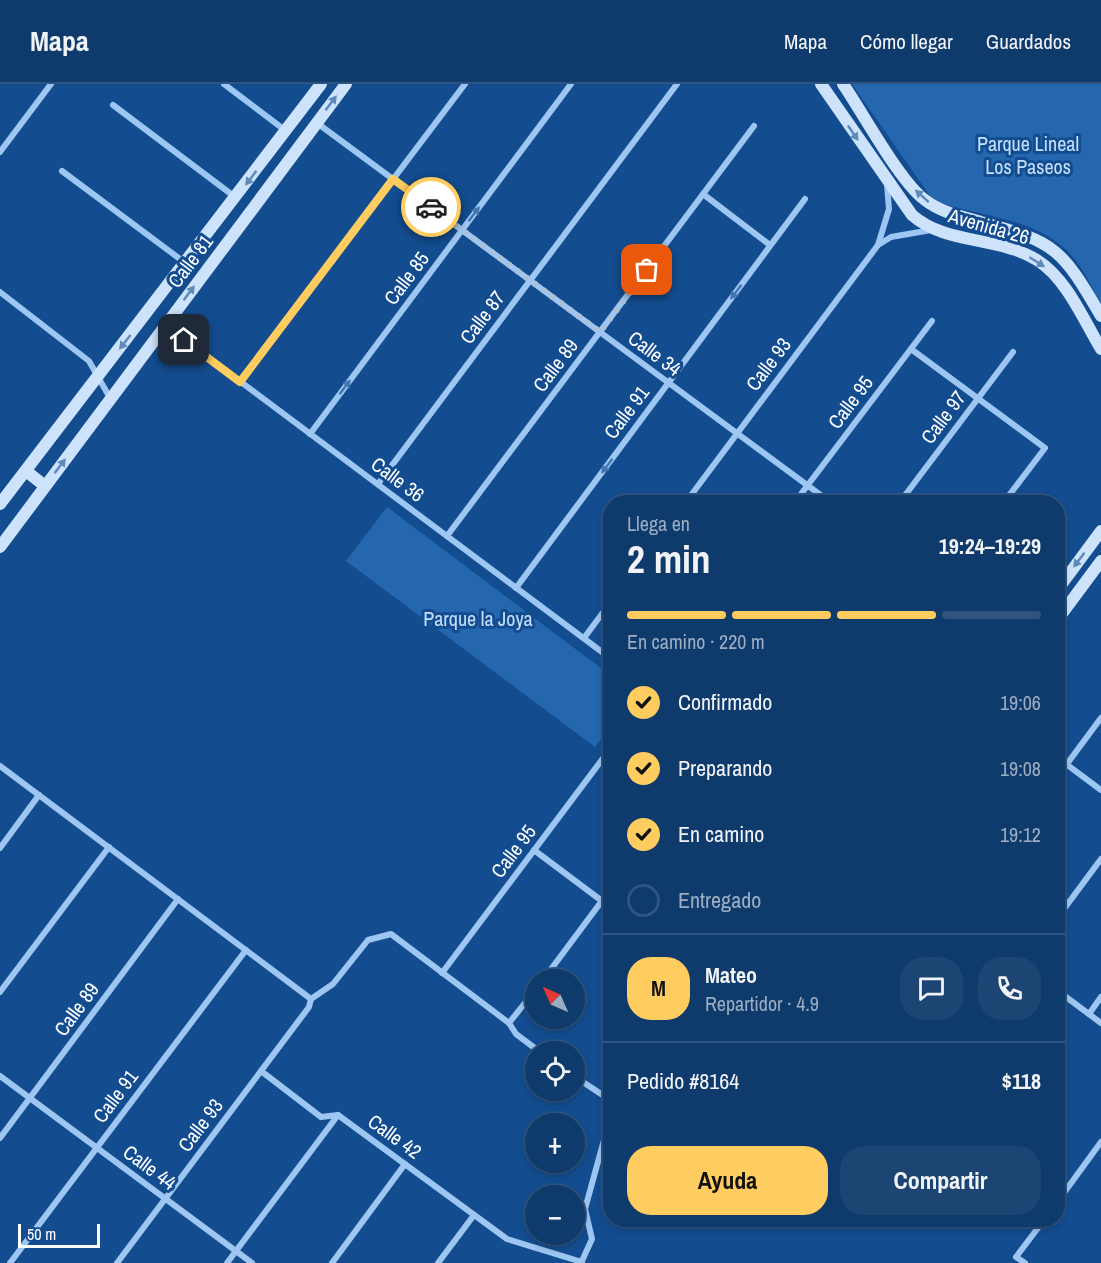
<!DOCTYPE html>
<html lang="es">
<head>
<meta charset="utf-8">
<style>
	:root { --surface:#0e3a6c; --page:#1c4574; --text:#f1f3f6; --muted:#9badc2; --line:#2e547f; --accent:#ffcc5f }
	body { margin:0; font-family:"Archivo Narrow",sans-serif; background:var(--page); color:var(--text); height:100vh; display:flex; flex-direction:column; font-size:22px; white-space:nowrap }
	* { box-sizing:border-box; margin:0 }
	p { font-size:20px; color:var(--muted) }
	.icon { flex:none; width:33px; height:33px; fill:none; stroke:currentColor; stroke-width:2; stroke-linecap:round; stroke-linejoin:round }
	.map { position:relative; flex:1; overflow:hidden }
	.drawer { position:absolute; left:603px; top:411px; width:462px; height:732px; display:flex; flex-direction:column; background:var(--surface); border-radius:24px; box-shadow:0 3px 9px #0003,0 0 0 2px var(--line) }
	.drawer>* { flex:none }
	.needle { width:39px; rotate:315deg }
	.fabs { position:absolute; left:525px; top:885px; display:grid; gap:12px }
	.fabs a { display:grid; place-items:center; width:60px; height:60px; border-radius:50%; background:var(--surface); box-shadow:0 3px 9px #0003,0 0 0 2px var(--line); font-size:30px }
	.scale { position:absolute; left:18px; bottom:15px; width:82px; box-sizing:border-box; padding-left:6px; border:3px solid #fff; border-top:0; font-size:16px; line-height:21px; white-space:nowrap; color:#fff; -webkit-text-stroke:4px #134d90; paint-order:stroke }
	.pin { position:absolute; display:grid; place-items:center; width:51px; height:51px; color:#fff; margin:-26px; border-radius:12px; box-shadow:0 3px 9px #0006 }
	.courier { position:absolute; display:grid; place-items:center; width:60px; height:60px; margin:-30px; border:4px solid #ffcc5f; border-radius:50%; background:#fff; color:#222; box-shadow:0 2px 8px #0007 }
	.summary em { font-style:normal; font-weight:800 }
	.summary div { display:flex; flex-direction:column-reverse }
	.summary { display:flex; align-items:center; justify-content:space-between; height:102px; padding:0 24px }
	h1 { font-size:39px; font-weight:800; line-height:45px }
	.bar { display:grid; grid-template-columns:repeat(4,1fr); gap:9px 6px; align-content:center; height:72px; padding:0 24px }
	.bar i { height:8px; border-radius:4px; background:var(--line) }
	.bar .selected { background:var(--accent) }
	.bar p { grid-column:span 4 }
	.line { display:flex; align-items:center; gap:15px; padding:0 24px; border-top:2px solid var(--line) }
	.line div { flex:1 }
	.round { display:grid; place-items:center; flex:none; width:63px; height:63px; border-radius:24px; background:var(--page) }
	ol { padding:0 24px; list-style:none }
	li { display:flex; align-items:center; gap:18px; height:66px }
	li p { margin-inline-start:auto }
	li .icon { padding:6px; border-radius:50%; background:var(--accent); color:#111; stroke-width:4 }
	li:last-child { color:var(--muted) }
	li i { width:33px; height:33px; border:3px solid var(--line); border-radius:50% }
	.primary-button { display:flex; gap:12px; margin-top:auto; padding:12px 24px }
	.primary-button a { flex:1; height:69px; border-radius:24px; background:var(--accent); color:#111; font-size:24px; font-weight:800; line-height:69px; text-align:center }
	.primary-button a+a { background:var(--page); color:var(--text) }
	header { display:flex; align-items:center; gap:36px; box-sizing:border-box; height:84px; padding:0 30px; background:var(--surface); border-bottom:2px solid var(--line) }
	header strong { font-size:28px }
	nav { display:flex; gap:33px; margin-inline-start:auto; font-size:21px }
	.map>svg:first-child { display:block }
	.green { fill:#2467af }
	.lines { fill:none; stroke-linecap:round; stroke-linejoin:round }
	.street { stroke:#9ec6f2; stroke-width:6 }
	.secondary { stroke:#cde3fc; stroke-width:12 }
	.oneway { fill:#5d89bb }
	.oneway2 { fill:#4477b2 }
	.done { stroke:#acc1d8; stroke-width:6; stroke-dasharray:0 10.8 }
	.route { stroke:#ffcc5f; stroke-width:8 }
	.labels { text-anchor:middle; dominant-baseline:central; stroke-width:6; stroke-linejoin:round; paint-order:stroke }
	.park-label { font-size:20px; fill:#c5e0fc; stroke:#134d90 }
	.street-label { font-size:20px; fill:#fff; stroke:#134d90 }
</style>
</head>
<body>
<header>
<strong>Mapa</strong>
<nav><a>Mapa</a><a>Cómo llegar</a><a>Guardados</a></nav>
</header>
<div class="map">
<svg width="1101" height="1179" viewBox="0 0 1101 1179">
	<rect width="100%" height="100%" fill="#134d90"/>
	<g class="green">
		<path d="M852 0H1101V220C1092 205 1084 185 1072 172 1043 137 984 132 943 120L930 112Z"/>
		<polygon points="387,423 610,591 610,643 595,663 346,477"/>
	</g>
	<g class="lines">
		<g class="street">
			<polyline points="224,0 286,47"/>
			<polyline points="113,21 235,113"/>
			<polyline points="317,39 830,418"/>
			<polyline points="0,68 51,0"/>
			<polyline points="62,87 184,178"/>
			<polyline points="703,110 770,161"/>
			<polyline points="878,161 891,153 931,146"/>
			<polyline points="0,208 89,277 110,314"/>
			<polyline points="166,242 610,574"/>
			<polyline points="911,265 1045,364 1004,418"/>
			<polyline points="240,298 465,0"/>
			<polyline points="310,350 571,0"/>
			<polyline points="378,400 677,0"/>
			<polyline points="686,418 878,161 889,125 887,101"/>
			<polyline points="795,418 932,237"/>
			<polyline points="900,418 1013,268"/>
			<polyline points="447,452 754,42"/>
			<polyline points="516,504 805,115"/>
			<polyline points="584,554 610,519"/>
			<polyline points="1058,674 1101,706"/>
			<polyline points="0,682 311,915"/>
			<polyline points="1058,692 1101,634"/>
			<polyline points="0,764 39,711"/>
			<polyline points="534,766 610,823"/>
			<polyline points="1058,833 1101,775"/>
			<polyline points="442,889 610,665"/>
			<polyline points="543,896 610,806"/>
			<polyline points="1058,907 1101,939"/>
			<polyline points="0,908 109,763"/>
			<polyline points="1089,930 1101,913"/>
			<polyline points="509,939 536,905"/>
			<polyline points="261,987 321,1033 338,1031 507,1155 582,1178"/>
			<polyline points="0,992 252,1179"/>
			<polyline points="574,992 604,1012 607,1045 585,1125 592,1155 581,1179"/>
			<polyline points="0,1054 178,815"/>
			<polyline points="1058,1117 1101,1058"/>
			<polyline points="10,1179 246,866"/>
			<polyline points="117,1179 309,923 311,915 333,900 368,856 391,850 509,939 516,950 540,968"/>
			<polyline points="227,1179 338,1031"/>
			<polyline points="332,1179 405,1080"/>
			<polyline points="438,1179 474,1131"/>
			<polyline points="1025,1179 1016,1173 1044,1136"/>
		</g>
		<g class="secondary">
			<path d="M821 0 912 131C946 161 998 152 1037 176 1067 195 1083 235 1101 265"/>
			<path d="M843 0C863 29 900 98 925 116 942 129 961 132 981 138 1056 158 1062 165 1101 232"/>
			<polyline points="26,387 45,402"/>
			<polyline points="0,420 321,0"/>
			<polyline points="0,463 346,0"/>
			<polyline points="1058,505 1101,447"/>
			<polyline points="1058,535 1101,477"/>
		</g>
	</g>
	<defs><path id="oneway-solid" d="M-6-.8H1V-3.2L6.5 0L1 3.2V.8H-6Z" transform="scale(1.5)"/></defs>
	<g class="oneway">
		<use href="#oneway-solid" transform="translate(331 19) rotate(-53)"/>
		<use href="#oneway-solid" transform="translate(853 49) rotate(56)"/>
		<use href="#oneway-solid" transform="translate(251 94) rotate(127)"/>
		<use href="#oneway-solid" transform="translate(922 112) rotate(-138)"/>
		<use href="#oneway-solid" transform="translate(1037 178) rotate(32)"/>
		<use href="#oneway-solid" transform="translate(189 209) rotate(-53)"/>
		<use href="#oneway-solid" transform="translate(125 258) rotate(128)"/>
		<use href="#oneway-solid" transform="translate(60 382) rotate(-53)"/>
		<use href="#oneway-solid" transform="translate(1079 476) rotate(127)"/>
	</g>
	<g class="oneway2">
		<use href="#oneway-solid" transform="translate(474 130) rotate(-53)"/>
		<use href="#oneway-solid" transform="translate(736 208) rotate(127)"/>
		<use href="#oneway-solid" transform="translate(345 303) rotate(-53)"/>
		<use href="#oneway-solid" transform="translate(607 382) rotate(127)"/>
	</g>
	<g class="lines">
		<polyline class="done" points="431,123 600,248 647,186"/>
		<polyline class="route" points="184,256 240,298 393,95 431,123"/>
	</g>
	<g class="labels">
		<g class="park-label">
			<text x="1028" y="59">Parque Lineal<tspan x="1028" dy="23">Los Paseos</tspan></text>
			<text x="478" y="534">Parque la Joya</text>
		</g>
		<g class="street-label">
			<text transform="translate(989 142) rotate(16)">Avenida 26</text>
			<text transform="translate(190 177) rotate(-53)">Calle 81</text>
			<text transform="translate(406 194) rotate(-53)">Calle 85</text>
			<text transform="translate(482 233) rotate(-53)">Calle 87</text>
			<text transform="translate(655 269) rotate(37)">Calle 34</text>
			<text transform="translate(768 280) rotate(-53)">Calle 93</text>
			<text transform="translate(555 281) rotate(-53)">Calle 89</text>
			<text transform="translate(850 318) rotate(-53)">Calle 95</text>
			<text transform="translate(626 328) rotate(-53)">Calle 91</text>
			<text transform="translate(943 333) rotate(-53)">Calle 97</text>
			<text transform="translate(398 395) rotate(37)">Calle 36</text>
			<text transform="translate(513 767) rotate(-53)">Calle 95</text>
			<text transform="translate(76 925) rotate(-54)">Calle 89</text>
			<text transform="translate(115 1012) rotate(-53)">Calle 91</text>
			<text transform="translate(200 1041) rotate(-53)">Calle 93</text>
			<text transform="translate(395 1052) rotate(36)">Calle 42</text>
			<text transform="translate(150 1083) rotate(37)">Calle 44</text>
		</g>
	</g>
</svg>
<div class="fabs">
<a><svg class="needle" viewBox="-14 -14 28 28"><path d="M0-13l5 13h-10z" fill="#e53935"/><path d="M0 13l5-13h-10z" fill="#9badc2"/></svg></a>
<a><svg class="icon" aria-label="locate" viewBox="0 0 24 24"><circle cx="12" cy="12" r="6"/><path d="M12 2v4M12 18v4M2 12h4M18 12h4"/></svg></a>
<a>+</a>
<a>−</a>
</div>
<div class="scale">50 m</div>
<div class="pin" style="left:647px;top:186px;background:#ea580c"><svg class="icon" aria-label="bag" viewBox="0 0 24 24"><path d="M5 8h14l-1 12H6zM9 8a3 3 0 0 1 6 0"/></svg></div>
<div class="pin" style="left:184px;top:256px;background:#1f2937"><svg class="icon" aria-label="home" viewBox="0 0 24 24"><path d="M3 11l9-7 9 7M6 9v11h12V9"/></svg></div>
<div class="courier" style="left:431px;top:123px"><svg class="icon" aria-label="car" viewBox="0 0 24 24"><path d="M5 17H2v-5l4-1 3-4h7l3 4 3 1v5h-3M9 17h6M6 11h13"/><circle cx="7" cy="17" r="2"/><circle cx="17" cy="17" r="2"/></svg></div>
<section class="drawer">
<div class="summary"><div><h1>2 min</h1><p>Llega en</p></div><em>19:24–19:29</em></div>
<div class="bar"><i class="selected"></i><i class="selected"></i><i class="selected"></i><i></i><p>En camino · 220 m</p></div>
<ol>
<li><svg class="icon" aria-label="check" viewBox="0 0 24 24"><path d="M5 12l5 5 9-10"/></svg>Confirmado<p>19:06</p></li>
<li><svg class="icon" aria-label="check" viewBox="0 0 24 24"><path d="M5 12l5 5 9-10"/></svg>Preparando<p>19:08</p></li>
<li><svg class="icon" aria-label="check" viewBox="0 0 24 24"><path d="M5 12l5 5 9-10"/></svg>En camino<p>19:12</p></li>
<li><i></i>Entregado</li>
</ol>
<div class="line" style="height:108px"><b class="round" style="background:var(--accent);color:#111">M</b><div><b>Mateo</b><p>Repartidor · 4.9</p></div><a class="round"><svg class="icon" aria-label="chat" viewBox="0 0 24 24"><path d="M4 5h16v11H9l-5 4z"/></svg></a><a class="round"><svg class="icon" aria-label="phone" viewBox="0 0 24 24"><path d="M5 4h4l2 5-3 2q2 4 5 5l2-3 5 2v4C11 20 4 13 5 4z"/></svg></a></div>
<div class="line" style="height:78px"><div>Pedido #8164</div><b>$118</b></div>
<div class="primary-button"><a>Ayuda</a><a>Compartir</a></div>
</section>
</div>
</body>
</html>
